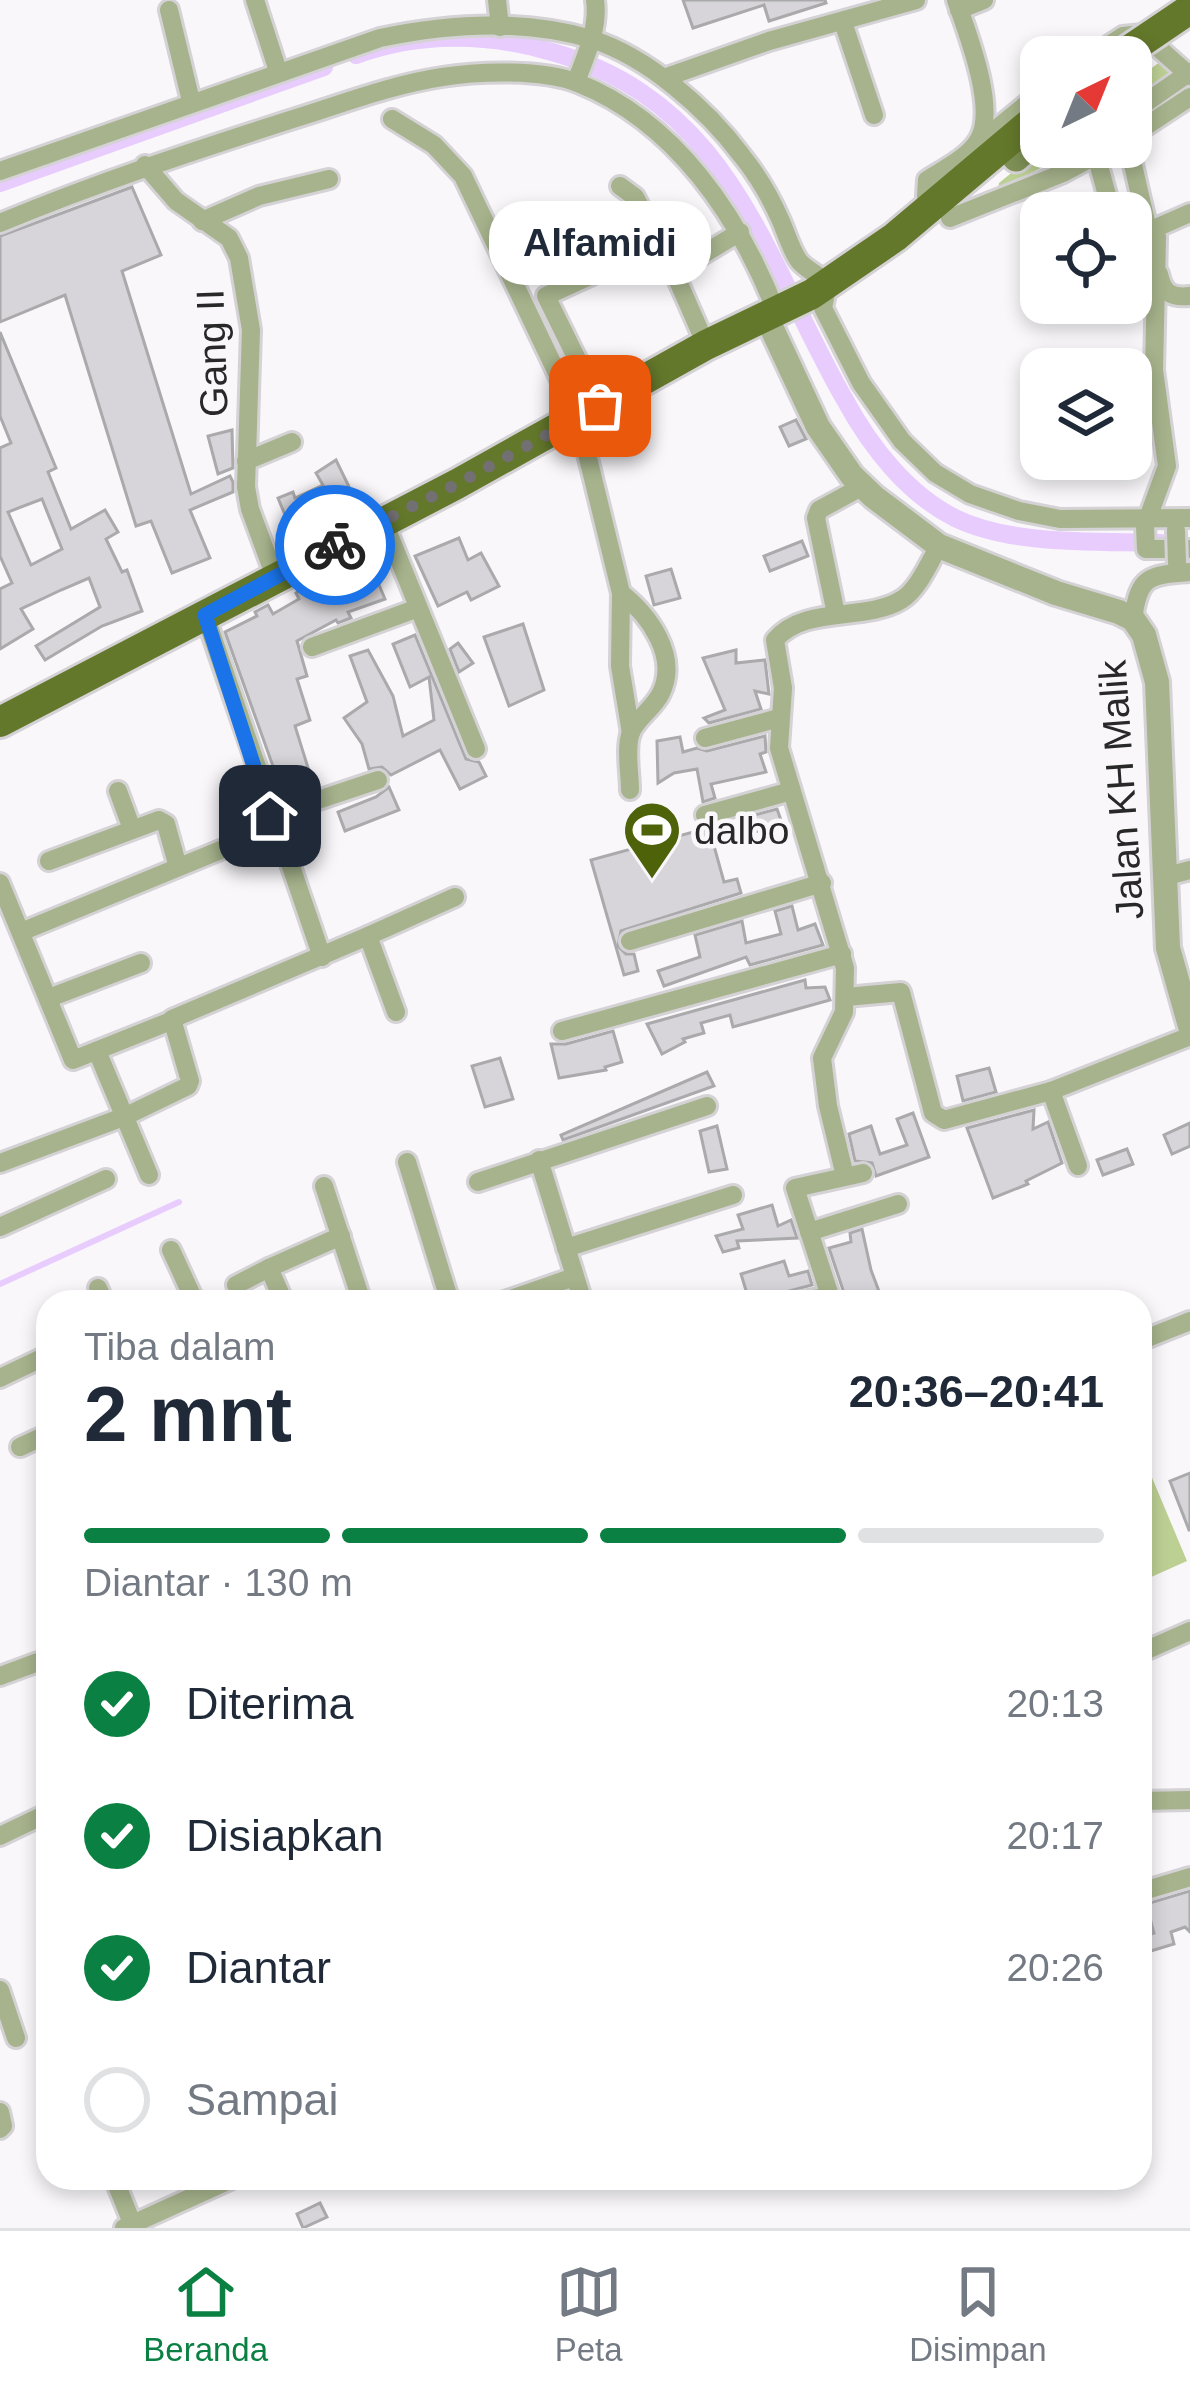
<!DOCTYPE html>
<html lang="id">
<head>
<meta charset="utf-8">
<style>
	:root { --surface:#fff; --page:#f2f2f3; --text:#1f2937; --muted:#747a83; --line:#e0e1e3; --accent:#0b8043 }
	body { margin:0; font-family:Arial,sans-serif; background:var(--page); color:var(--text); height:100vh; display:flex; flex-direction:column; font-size:45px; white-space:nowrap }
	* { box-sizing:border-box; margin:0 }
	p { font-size:39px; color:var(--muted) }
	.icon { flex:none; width:66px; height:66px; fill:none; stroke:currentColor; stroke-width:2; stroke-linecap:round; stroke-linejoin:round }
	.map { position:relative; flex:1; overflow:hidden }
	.side { position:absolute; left:36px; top:1290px; width:1116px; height:900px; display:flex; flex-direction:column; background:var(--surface); border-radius:36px; box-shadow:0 6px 18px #0003 }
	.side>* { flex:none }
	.needle { width:78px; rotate:43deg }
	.tools { position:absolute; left:1020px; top:36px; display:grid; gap:24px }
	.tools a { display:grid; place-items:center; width:132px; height:132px; border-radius:24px; background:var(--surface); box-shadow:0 6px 18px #0003; font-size:60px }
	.pin { position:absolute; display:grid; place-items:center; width:102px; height:102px; color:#fff; margin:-51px; border-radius:24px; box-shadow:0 6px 18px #0006 }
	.courier { position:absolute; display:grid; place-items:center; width:120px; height:120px; margin:-60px; border:9px solid #1a73e8; border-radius:50%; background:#fff; color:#222; box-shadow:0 3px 15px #0007 }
	.bubble { position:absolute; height:84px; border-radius:36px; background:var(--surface); box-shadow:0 6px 18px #0003; font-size:39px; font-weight:700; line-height:84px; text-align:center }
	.headline em { font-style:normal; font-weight:700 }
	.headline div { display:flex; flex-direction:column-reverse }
	.headline { display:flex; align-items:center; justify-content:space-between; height:204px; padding:0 48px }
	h1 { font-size:78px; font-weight:700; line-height:90px }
	.bar { display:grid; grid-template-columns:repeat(4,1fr); gap:18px 12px; align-content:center; height:144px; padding:0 48px }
	.bar i { height:15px; border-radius:9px; background:var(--line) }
	.bar .selected { background:var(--accent) }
	.bar p { grid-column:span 4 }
	ol { padding:0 48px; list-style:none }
	li { display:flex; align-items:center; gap:36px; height:132px }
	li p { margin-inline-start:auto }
	li .icon { padding:12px; border-radius:50%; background:var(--accent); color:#fff; stroke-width:4 }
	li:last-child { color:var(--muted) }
	li i { width:66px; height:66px; border:6px solid var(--line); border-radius:50% }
	.tab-bar { display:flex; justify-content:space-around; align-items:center; height:168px; border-top:3px solid var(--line); background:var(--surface); font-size:33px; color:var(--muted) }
	.tab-bar a { display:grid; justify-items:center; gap:6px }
	.tab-bar .selected { color:var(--accent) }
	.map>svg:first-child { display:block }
	.green { fill:#bdd094 }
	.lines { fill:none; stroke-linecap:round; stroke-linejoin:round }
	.stream { stroke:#e8ccfe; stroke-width:6 }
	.canal { stroke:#e8ccfe; stroke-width:18 }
	.building { fill:#d7d5d9; stroke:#aaa9ac; stroke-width:3; fill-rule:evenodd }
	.minor-casing { stroke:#d4d2d4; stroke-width:24 }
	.tertiary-casing { stroke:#d4d2d4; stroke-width:30 }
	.secondary-casing { stroke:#d4d2d4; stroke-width:33 }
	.primary-casing { stroke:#d4d2d4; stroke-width:36 }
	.minor { stroke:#a6b38c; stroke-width:18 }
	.tertiary { stroke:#a6b38c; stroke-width:24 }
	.secondary { stroke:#7f9156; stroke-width:27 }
	.primary { stroke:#64782b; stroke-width:30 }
	.minor-bridge-casing { stroke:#d4d2d4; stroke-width:24; stroke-linecap:butt }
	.primary-bridge-casing { stroke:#d4d2d4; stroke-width:36; stroke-linecap:butt }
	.minor-bridge { stroke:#a6b38c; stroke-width:18 }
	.primary-bridge { stroke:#64782b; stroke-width:30 }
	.done { stroke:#727072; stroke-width:12; stroke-dasharray:0 21.6 }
	.route { stroke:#1a73e8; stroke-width:15 }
	.labels { text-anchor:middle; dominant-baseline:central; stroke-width:9; stroke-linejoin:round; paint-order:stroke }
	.street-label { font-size:39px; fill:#292829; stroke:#f9f7fa }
	.poi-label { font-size:39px; fill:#292829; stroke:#f9f7fa; text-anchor:start }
</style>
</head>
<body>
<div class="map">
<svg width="1190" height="2228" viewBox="0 0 1190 2228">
	<rect width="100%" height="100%" fill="#f9f7fa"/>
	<g class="green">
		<polygon points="1164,59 1174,71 1178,84 1131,120 1131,83"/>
		<polygon points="1043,147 1082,147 998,190 999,183"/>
		<polygon points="1140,1449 1187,1561 1140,1582"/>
	</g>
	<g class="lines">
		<polyline class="stream" points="0,1284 179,1202"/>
		<g class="canal">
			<path d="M356 55C419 32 488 33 552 52 731 102 763 257 845 400 870 446 907 494 955 518 1012 546 1098 541 1161 543"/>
			<polyline points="0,183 324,67"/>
		</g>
	</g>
	<g class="building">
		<polygon points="683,0 825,0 826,3 769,21 764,5 693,28"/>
		<polygon points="132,187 161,255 122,271 191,494 230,476 233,482 233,492 190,510 210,558 172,573 151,521 136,526 65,295 0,322 0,236"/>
		<path d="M0 332 56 468 48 472 71 529 105 510 118 532 106 539 122 572 127 570 142 611 102 626 45 660 36 646 100 607 89 578 61 590 21 609 33 629 0 649V589L12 583 0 556V448L11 443 0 416ZM42 499 62 549 31 565 8 512Z"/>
		<polygon points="796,420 806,439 789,446 780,427"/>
		<polygon points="232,430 233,468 218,474 208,436"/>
		<polygon points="336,460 353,495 335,507 288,522 278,498 293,492 295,498 323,485 316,473"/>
		<polygon points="459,538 468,560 481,553 499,586 471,600 467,592 438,606 415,556"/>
		<polygon points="802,541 808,556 770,571 764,556"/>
		<polygon points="356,562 364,578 374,573 385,599 348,612 351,618 338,623 336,620 297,641 307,676 297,679 310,720 295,726 314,787 284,797 225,632 257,616 255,612 268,605 273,614 299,599 296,593 317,579"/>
		<polygon points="671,569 680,598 654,605 646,576"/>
		<polygon points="523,624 544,690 509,706 484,637"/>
		<polygon points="415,635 466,759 479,762 486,776 460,789 440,750 391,775 382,767 369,769 362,744 344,718 367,702 350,656 368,650 393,696 403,736 434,720 429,677 410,687 393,644"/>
		<polygon points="458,643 473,663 459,672 450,649"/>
		<polygon points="736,650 736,663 765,660 769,694 755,691 761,709 709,723 704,718 725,710 703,658"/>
		<polygon points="765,736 766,752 760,754 766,772 711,784 715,798 703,802 697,769 674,773 658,783 657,741 680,737 683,752 697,748 707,751"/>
		<polygon points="389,787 399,810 345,831 338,812 376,797"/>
		<polygon points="777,809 783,826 749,833 743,818"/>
		<polygon points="722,824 726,841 714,846 724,882 737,879 741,893 621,931 618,946 626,954 634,954 638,971 624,975 591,860"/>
		<polygon points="792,906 798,930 815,924 823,945 750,965 746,957 664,986 658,971 700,957 695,935 742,921 746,943 781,934 775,911"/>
		<polygon points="805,980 806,988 825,987 830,1000 733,1027 730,1015 701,1023 704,1033 683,1039 685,1042 662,1054 647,1024"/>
		<polygon points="613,1031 622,1062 605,1067 606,1070 559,1078 551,1044 566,1044"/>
		<polygon points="500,1058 513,1099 485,1107 472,1066"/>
		<polygon points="989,1068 996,1092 963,1101 957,1076"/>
		<polygon points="707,1072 714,1086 563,1140 561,1135"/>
		<polygon points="1034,1110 1033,1129 1048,1122 1062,1163 1026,1181 1028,1184 993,1198 967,1128"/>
		<polygon points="913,1113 929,1157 876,1176 872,1163 855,1161 849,1134 871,1126 880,1154 907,1145 897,1119"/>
		<polygon points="1190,1123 1190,1146 1172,1154 1164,1135"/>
		<polygon points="717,1126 727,1169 709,1172 700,1131"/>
		<polygon points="1127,1149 1133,1164 1103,1175 1097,1160"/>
		<polygon points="772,1205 778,1226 791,1220 797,1238 737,1241 739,1248 723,1252 716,1236 743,1229 738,1215"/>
		<polygon points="862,1229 871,1270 883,1302 847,1302 829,1248 851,1242 850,1233"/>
		<polygon points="784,1261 789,1276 808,1271 812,1285 789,1291 784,1299 782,1294 764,1298 763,1292 748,1297 741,1274"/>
		<polygon points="1190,1473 1190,1530 1189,1530 1170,1481"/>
		<polygon points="1190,1891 1190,1932 1185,1927 1171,1932 1174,1944 1144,1953 1140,1938 1154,1933 1146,1904"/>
		<polygon points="320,2203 327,2217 303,2228 297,2214"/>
	</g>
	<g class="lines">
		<defs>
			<g id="minor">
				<polyline points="255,0 278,71"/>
				<polyline points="497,0 500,27"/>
				<polyline points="169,10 191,101"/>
				<polyline points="959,10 984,0"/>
				<polyline points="843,22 874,115"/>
				<polyline points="1091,57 1123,36 1143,34 1190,76"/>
				<polyline points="664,78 769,41 916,0"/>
				<path d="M576 82C586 55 599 28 595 0"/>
				<polyline points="1131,113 1190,72"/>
				<path d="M392 119 434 145 463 176 578 417 621 593C649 615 679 656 661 693 654 708 638 717 631 732 625 747 630 773 630 790"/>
				<polyline points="1131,136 1190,97"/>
				<polyline points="1129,147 1152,248"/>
				<polyline points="1094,148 1112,213"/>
				<polyline points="985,149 1000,126 1041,92"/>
				<polyline points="145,165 176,201 229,238 239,258 251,330 246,487 250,509 275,577"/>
				<path d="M0 171 380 38C447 24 524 19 591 39 648 57 707 109 742 156 758 176 770 196 780 219 786 232 791 250 799 261 806 270 819 274 827 284"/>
				<polyline points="620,186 635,197 674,272 740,232"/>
				<path d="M926 196 927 180C944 169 969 157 979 139 997 108 967 32 956 0"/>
				<polyline points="950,218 1063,173 1111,147"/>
				<polyline points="202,221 259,196 329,179"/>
				<path d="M0 223C96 183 193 151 293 119 342 104 390 85 442 77 479 71 542 69 578 83 676 122 739 217 776 311"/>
				<polyline points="1149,231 1190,213"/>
				<polyline points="1131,240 1157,237 1154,370 1167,466 1145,526 1146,549 1190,549"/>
				<polyline points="674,272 706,345"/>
				<polyline points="594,274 546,296 600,406"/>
				<path d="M1159 274C1163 293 1171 298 1190 296"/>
				<polyline points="828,283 823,308 861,383 902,441 935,473 970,494 1019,511 1060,519 1190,518"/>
				<polyline points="246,461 292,442"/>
				<polyline points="383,520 476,749"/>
				<polyline points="621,593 620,666 631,733"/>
				<polyline points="836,614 816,518 819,510 863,486"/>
				<polyline points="205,615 322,957"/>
				<path d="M1133 619C1139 576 1148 575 1190 572"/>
				<polyline points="312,647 418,608"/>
				<polyline points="705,738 779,718"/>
				<polyline points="118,791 132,829"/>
				<polyline points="705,815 791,791"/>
				<polyline points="270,816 378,780"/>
				<polyline points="49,861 159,820 166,824 178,867"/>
				<polyline points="1163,877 1190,870"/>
				<polyline points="0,883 73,1060 171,1021"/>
				<polyline points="21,932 274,828"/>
				<polyline points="368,936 455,897"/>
				<polyline points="630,941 822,883"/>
				<polyline points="846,997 901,992 933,1113 944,1120 1051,1091 1190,1036"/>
				<polyline points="49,998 141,963"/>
				<polyline points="562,1031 842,954"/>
				<polyline points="97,1051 149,1175"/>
				<polyline points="1051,1091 1078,1166"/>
				<polyline points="539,1160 583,1302"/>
				<polyline points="407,1162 450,1302"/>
				<polyline points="0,1163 126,1116 188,1086 190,1081 172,1019 368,936 396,1012"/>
				<path d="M845 1176 828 1106 822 1058 844 1012 845 968 779 748 783 688 775 640C804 605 865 622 901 600 918 590 929 563 939 546"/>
				<polyline points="478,1182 707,1106"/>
				<polyline points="324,1186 362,1302"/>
				<polyline points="0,1227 106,1179"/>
				<polyline points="809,1232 898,1204"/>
				<polyline points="566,1248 733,1195"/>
				<polyline points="171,1250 195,1302"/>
				<polyline points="236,1285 269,1268"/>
				<polyline points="98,1288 104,1302"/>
				<polyline points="284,1302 269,1268 341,1236"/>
				<polyline points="502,1302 574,1277"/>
				<polyline points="797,1302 830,1296"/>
				<polyline points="832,1302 795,1188 863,1173"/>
				<polyline points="1140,1341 1190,1321"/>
				<polyline points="0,1378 48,1355"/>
				<polyline points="20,1447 48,1434"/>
				<polyline points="1140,1653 1190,1631"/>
				<polyline points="0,1676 38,1662"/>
				<polyline points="1140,1801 1190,1800"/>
				<polyline points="0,1836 48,1813"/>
				<polyline points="1140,1892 1190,1877"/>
				<polyline points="0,1990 16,2038"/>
				<polyline points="0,2112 3,2126 0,2129"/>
				<polyline points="114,2178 134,2228"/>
				<polyline points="124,2228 234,2178"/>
			</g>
			<polyline id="tertiary" points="766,316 818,427 852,476 874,497 939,546 1056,593 1119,612 1133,619 1144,635 1157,682 1168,948 1190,1026"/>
			<polyline id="secondary" points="1016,158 1027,148"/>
			<polyline id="primary" points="0,722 457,484 706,345 812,294 895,237 1041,114"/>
		</defs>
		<use href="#minor" class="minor-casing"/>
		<use href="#tertiary" class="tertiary-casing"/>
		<use href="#secondary" class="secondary-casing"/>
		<use href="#primary" class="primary-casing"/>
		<use href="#minor" class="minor"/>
		<use href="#tertiary" class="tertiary"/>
		<use href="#secondary" class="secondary"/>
		<use href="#primary" class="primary"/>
		<defs>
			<polyline id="minor-bridge" points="1176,530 1177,563"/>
			<polyline id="primary-bridge" points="1119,57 1190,9"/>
		</defs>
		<use href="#minor-bridge" class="minor-bridge-casing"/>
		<use href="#primary-bridge" class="primary-bridge-casing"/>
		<use href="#minor-bridge" class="minor-bridge"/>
		<use href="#primary-bridge" class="primary-bridge"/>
	</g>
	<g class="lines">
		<polyline class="done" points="335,545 457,484 600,406"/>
		<polyline class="route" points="270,816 205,615 335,545"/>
	</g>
	<defs>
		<symbol id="stadium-pin" viewBox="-11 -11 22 30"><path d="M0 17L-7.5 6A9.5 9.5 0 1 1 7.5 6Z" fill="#4e620a" stroke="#f9f7fa"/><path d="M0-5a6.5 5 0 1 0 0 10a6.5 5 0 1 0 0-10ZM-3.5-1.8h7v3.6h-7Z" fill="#fff"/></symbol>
	</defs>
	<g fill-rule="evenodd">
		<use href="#stadium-pin" x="619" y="797" width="66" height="90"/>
	</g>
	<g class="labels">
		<g class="street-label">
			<text transform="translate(212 353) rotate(-92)">Gang II</text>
			<text transform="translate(1121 790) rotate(-94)">Jalan KH Malik</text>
		</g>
		<g class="poi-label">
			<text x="694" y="830">dalbo</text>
		</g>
	</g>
</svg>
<div class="tools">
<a><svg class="needle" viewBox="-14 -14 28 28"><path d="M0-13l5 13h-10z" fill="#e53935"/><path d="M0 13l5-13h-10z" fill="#747a83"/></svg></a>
<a><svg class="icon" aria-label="locate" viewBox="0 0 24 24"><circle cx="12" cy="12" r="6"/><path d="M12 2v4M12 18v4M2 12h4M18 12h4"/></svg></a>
<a><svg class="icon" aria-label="layers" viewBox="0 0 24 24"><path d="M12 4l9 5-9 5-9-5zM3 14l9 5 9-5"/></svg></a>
</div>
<div class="pin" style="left:600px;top:406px;background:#ea580c"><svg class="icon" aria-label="bag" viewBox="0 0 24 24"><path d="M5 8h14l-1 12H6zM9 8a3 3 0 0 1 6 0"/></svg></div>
<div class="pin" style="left:270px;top:816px;background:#1f2937"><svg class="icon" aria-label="home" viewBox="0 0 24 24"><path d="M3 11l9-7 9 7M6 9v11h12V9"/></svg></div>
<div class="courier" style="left:335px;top:545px"><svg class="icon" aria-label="bike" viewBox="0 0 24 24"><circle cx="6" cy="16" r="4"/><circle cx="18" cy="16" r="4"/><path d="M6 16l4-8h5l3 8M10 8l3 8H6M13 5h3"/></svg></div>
<div class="bubble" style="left:489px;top:201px;width:222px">Alfamidi</div>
<section class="side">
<div class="headline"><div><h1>2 mnt</h1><p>Tiba dalam</p></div><em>20:36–20:41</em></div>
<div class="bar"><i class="selected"></i><i class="selected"></i><i class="selected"></i><i></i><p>Diantar · 130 m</p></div>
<ol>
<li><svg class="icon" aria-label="check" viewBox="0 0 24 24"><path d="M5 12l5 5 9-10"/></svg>Diterima<p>20:13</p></li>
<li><svg class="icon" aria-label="check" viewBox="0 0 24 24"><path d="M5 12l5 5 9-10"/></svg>Disiapkan<p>20:17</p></li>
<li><svg class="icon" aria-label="check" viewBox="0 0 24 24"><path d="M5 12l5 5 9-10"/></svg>Diantar<p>20:26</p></li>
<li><i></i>Sampai</li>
</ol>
</section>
</div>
<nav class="tab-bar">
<a class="selected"><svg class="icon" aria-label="home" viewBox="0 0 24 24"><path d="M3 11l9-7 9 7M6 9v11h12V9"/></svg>Beranda</a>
<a><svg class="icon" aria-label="map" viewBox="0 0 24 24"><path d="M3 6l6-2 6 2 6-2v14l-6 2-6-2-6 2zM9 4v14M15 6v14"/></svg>Peta</a>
<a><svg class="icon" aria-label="saved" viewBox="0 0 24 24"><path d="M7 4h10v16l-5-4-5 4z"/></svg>Disimpan</a>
</nav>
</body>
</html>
